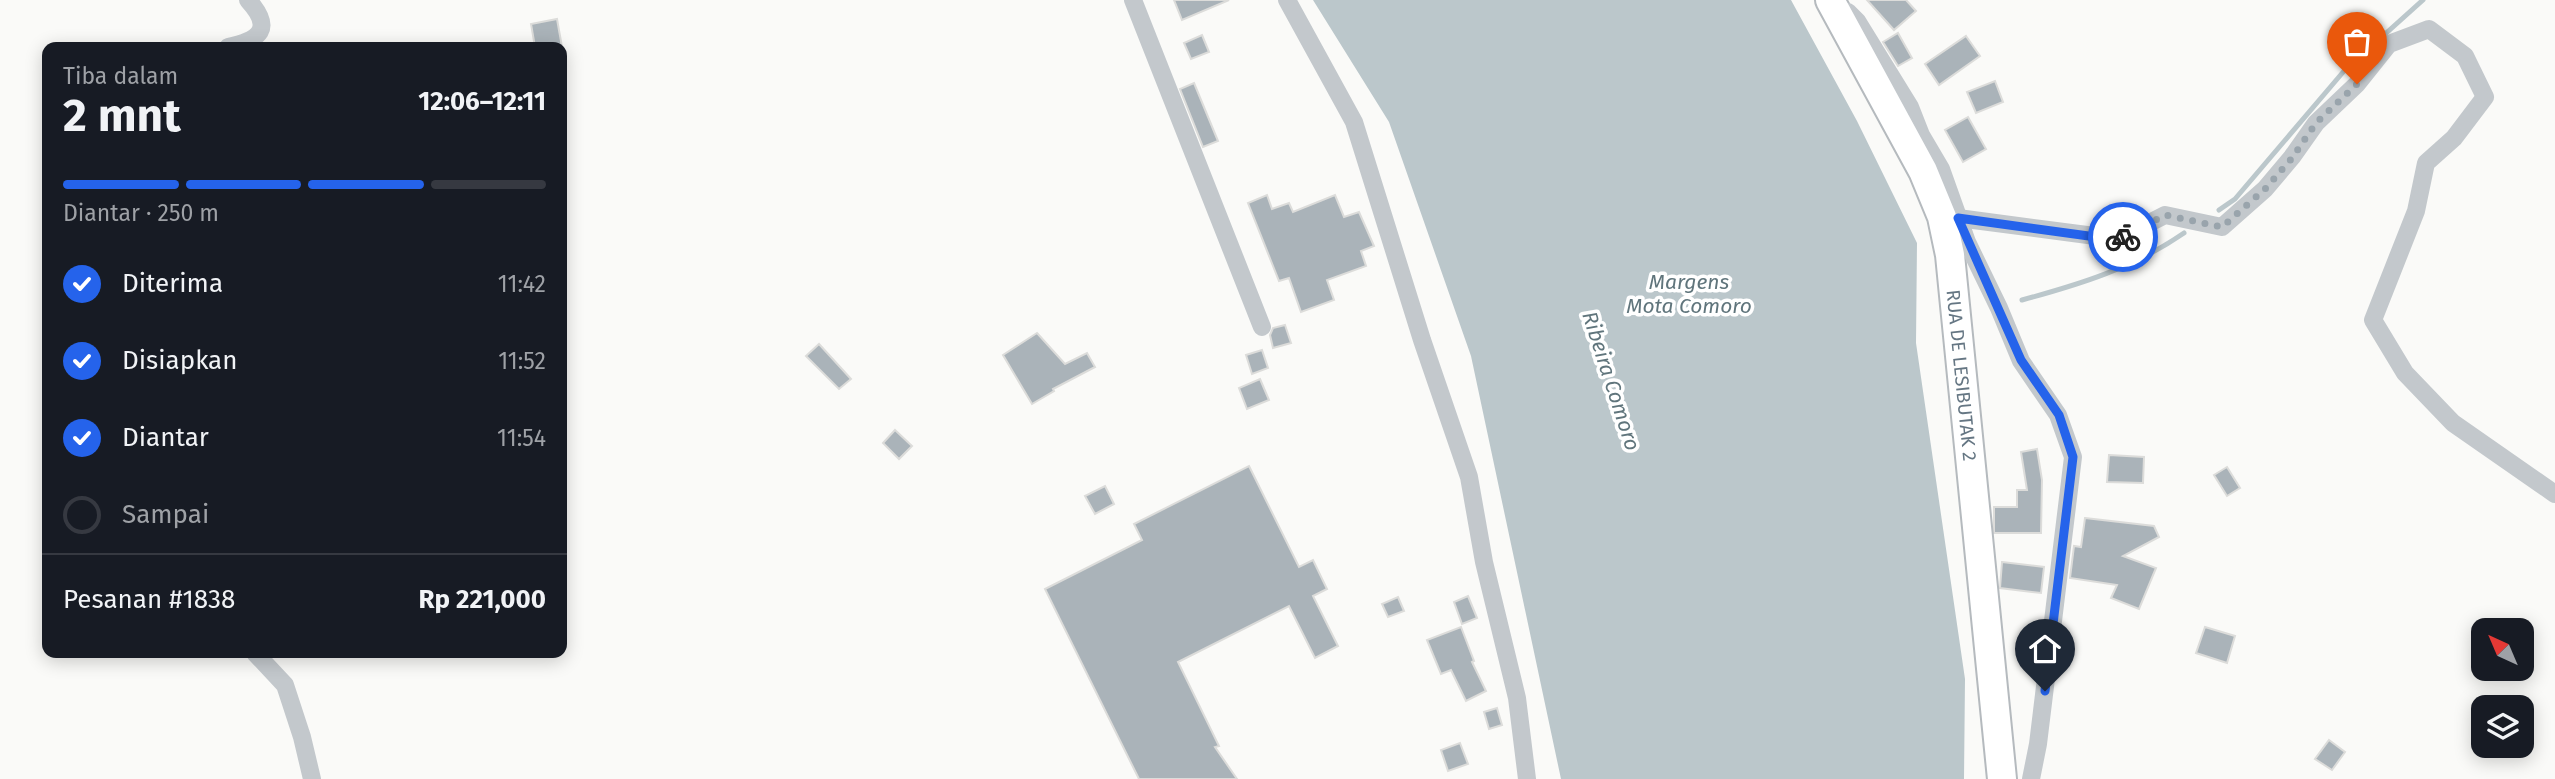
<!DOCTYPE html>
<html lang="id">
<head>
<meta charset="utf-8">
<style>
	:root { --surface:#171b24; --page:#242831; --text:#f1f3f6; --muted:#9ea1a6; --line:#363941; --accent:#2563eb }
	body { margin:0; font-family:"Fira Sans",sans-serif; background:var(--page); color:var(--text); height:100vh; display:flex; flex-direction:column; font-size:26px; white-space:nowrap }
	* { box-sizing:border-box; margin:0 }
	p { font-size:23px; color:var(--muted) }
	.icon { flex:none; width:38px; height:38px; fill:none; stroke:currentColor; stroke-width:2; stroke-linecap:round; stroke-linejoin:round }
	.map { position:relative; flex:1; overflow:hidden }
	.details { position:absolute; left:42px; top:42px; width:525px; height:616px; display:flex; flex-direction:column; background:var(--surface); border-radius:14px; box-shadow:0 4px 18px #0003 }
	.details>* { flex:none }
	.needle { width:46px; rotate:316deg }
	.buttons { position:absolute; left:2471px; top:618px; display:grid; gap:14px }
	.buttons a { display:grid; place-items:center; width:63px; height:63px; border-radius:14px; background:var(--surface); box-shadow:0 4px 18px #0003; font-size:35px }
	.pin { position:absolute; display:grid; place-items:center; width:60px; height:60px; color:#fff; margin:-72px -30px; border-radius:50% 50% 50% 0; rotate:-45deg; box-shadow:0 0 7px #0007 }
	.pin .icon { rotate:45deg }
	.courier { position:absolute; display:grid; place-items:center; width:70px; height:70px; margin:-35px; border:5px solid #2563eb; border-radius:50%; background:#fff; color:#222; box-shadow:0 2px 9px #0007 }
	.summary em { font-style:normal; font-weight:700 }
	.summary div { display:flex; flex-direction:column-reverse }
	.summary { display:flex; align-items:center; justify-content:space-between; height:119px; padding:0 21px }
	h1 { font-size:46px; font-weight:700; line-height:52px }
	.bar { display:grid; grid-template-columns:repeat(4,1fr); gap:10px 7px; align-content:center; height:84px; padding:0 21px }
	.bar i { height:9px; border-radius:5px; background:var(--line) }
	.bar .current { background:var(--accent) }
	.bar p { grid-column:span 4 }
	.line { display:flex; align-items:center; gap:18px; padding:0 21px; border-top:2px solid var(--line) }
	.line div { flex:1 }
	ol { padding:0 21px; list-style:none }
	li { display:flex; align-items:center; gap:21px; height:77px }
	li p { margin-inline-start:auto }
	li .icon { padding:7px; border-radius:50%; background:var(--accent); color:#fff; stroke-width:4 }
	li:last-child { color:var(--muted) }
	li i { width:38px; height:38px; border:4px solid var(--line); border-radius:50% }
	.map>svg:first-child { display:block }
	.water { fill:#bbc7cb }
	.lines { fill:none; stroke-linecap:round; stroke-linejoin:round }
	.stream { stroke:#bbc7cb; stroke-width:5 }
	.building { fill:#aab3b9; stroke:#dcdcda; stroke-width:2 }
	.primary-casing { stroke:#b5babe; stroke-width:32 }
	.minor { stroke:#c3c8cc; stroke-width:18 }
	.primary { stroke:#fff; stroke-width:28 }
	.done { stroke:#99a4ac; stroke-width:7; stroke-dasharray:0 12.6 }
	.route { stroke:#2563eb; stroke-width:9 }
	.labels { text-anchor:middle; dominant-baseline:central; stroke-width:7; stroke-linejoin:round; paint-order:stroke }
	.street-label { font-size:19px; fill:#657683; stroke:#fff }
	.water-label { font-size:21px; font-style:italic; fill:#60757c; stroke:#fff }
</style>
</head>
<body>
<div class="map">
<svg width="2555" height="779" viewBox="0 0 2555 779">
	<rect width="100%" height="100%" fill="#fafaf8"/>
	<polygon class="water" points="1313,0 1791,0 1857,121 1917,243 1916,343 1965,679 1964,779 1561,779 1471,356 1389,122"/>
	<g class="lines">
		<g class="stream">
			<polyline points="2219,210 2235,199 2344,71 2423,0"/>
			<path d="M2022 300C2081 284 2133 268 2184 233"/>
		</g>
	</g>
	<g class="building">
		<polygon points="1174,0 1229,0 1182,20"/>
		<polygon points="1867,0 1906,0 1916,11 1894,30"/>
		<polygon points="557,19 562,47 535,47 531,24"/>
		<polygon points="1898,33 1912,58 1898,66 1883,42"/>
		<polygon points="1202,35 1209,52 1191,59 1184,43"/>
		<polygon points="1966,36 1980,56 1939,85 1925,64"/>
		<polygon points="1995,81 2003,102 1976,113 1967,92"/>
		<polygon points="1194,83 1218,141 1203,147 1180,89"/>
		<polygon points="1968,117 1986,149 1963,162 1945,130"/>
		<polygon points="1267,195 1272,209 1289,203 1293,212 1335,195 1344,217 1359,212 1374,246 1361,251 1366,266 1327,280 1334,300 1301,312 1289,278 1279,281 1248,203"/>
		<polygon points="1285,325 1291,343 1273,348 1270,335 1273,328"/>
		<polygon points="1037,333 1065,364 1087,353 1095,367 1053,389 1054,391 1032,404 1003,355"/>
		<polygon points="819,344 851,379 839,389 806,356"/>
		<polygon points="1262,350 1268,368 1252,374 1246,355"/>
		<polygon points="1260,379 1269,400 1247,409 1239,388"/>
		<polygon points="895,430 912,446 899,459 883,443"/>
		<polygon points="2037,449 2042,480 2041,533 1994,533 1994,507 2017,507 2017,490 2027,490 2021,452"/>
		<polygon points="2109,455 2144,457 2143,483 2107,482"/>
		<polygon points="1249,466 1299,567 1313,560 1327,589 1313,596 1338,646 1315,658 1289,606 1178,662 1219,746 1215,747 1237,779 1139,779 1045,589 1142,540 1134,524"/>
		<polygon points="2227,467 2240,488 2227,496 2214,475"/>
		<polygon points="1105,486 1114,504 1095,514 1085,496"/>
		<polygon points="2085,518 2154,526 2159,537 2123,556 2156,568 2139,609 2111,598 2117,585 2070,578 2074,546 2081,547"/>
		<polygon points="2002,562 2044,567 2041,593 2000,588"/>
		<polygon points="1468,596 1477,618 1462,624 1454,602"/>
		<polygon points="1398,597 1404,611 1388,617 1382,604"/>
		<polygon points="1461,627 1474,661 1472,662 1486,691 1466,701 1451,670 1441,674 1427,640"/>
		<polygon points="2205,627 2235,636 2227,663 2196,653"/>
		<polygon points="1497,708 1502,725 1489,729 1484,712"/>
		<polygon points="2329,740 2345,752 2332,770 2315,759"/>
		<polygon points="1460,743 1468,764 1448,771 1441,750"/>
	</g>
	<g class="lines">
		<defs>
			<g id="primary">
				<path id="s1" d="M1830 0 1923 171 1942 217 1950 255 2002 779"/>
			</g>
		</defs>
		<use href="#primary" class="primary-casing"/>
		<g class="minor">
			<polyline points="1133,0 1262,327"/>
			<polyline points="1287,0 1354,122 1422,340 1469,477 1484,562 1517,698 1527,779"/>
			<polyline points="1848,12 1857,21 1910,107 1921,135 1941,169 1967,242 1999,308 2021,361 2058,415 2073,457 2038,744 2031,779"/>
			<path d="M228 47C260 40 274 29 248 0"/>
			<polyline points="1958,218 2118,239 2165,215 2222,227 2265,189 2292,157 2316,123 2357,84 2389,44 2429,29 2465,56 2485,97 2454,138 2426,163 2416,211 2373,320 2405,373 2453,423 2555,494"/>
			<polyline points="255,653 285,685 302,737 312,779"/>
		</g>
		<use href="#primary" class="primary"/>
	</g>
	<g class="lines">
		<polyline class="done" points="2123,237 2165,215 2222,227 2265,189 2292,158 2316,123 2357,84"/>
		<polyline class="route" points="2045,691 2073,457 2059,415 2021,360 1958,218 2118,240 2123,237"/>
	</g>
	<g class="labels">
		<g class="street-label">
			<text stroke="none"><textPath href="#s1" startOffset="404">RUA DE LESIBUTAK 2</textPath></text>
		</g>
		<g class="water-label">
			<text x="1689" y="282">Margens<tspan x="1689" dy="24">Mota Comoro</tspan></text>
			<text transform="translate(1611 381) rotate(72)">Ribeira Comoro</text>
		</g>
	</g>
</svg>
<div class="buttons">
<a><svg class="needle" viewBox="-14 -14 28 28"><path d="M0-13l5 13h-10z" fill="#e53935"/><path d="M0 13l5-13h-10z" fill="#9ea1a6"/></svg></a>
<a><svg class="icon" aria-label="layers" viewBox="0 0 24 24"><path d="M12 4l9 5-9 5-9-5zM3 14l9 5 9-5"/></svg></a>
</div>
<div class="pin" style="left:2357px;top:84px;background:#ea580c"><svg class="icon" aria-label="bag" viewBox="0 0 24 24"><path d="M5 8h14l-1 12H6zM9 8a3 3 0 0 1 6 0"/></svg></div>
<div class="pin" style="left:2045px;top:691px;background:#1f2937"><svg class="icon" aria-label="home" viewBox="0 0 24 24"><path d="M3 11l9-7 9 7M6 9v11h12V9"/></svg></div>
<div class="courier" style="left:2123px;top:237px"><svg class="icon" aria-label="bike" viewBox="0 0 24 24"><circle cx="6" cy="16" r="4"/><circle cx="18" cy="16" r="4"/><path d="M6 16l4-8h5l3 8M10 8l3 8H6M13 5h3"/></svg></div>
<section class="details">
<div class="summary"><div><h1>2 mnt</h1><p>Tiba dalam</p></div><em>12:06–12:11</em></div>
<div class="bar"><i class="current"></i><i class="current"></i><i class="current"></i><i></i><p>Diantar · 250 m</p></div>
<ol>
<li><svg class="icon" aria-label="check" viewBox="0 0 24 24"><path d="M5 12l5 5 9-10"/></svg>Diterima<p>11:42</p></li>
<li><svg class="icon" aria-label="check" viewBox="0 0 24 24"><path d="M5 12l5 5 9-10"/></svg>Disiapkan<p>11:52</p></li>
<li><svg class="icon" aria-label="check" viewBox="0 0 24 24"><path d="M5 12l5 5 9-10"/></svg>Diantar<p>11:54</p></li>
<li><i></i>Sampai</li>
</ol>
<div class="line" style="height:91px"><div>Pesanan #1838</div><b>Rp 221,000</b></div>
</section>
</div>
</body>
</html>
